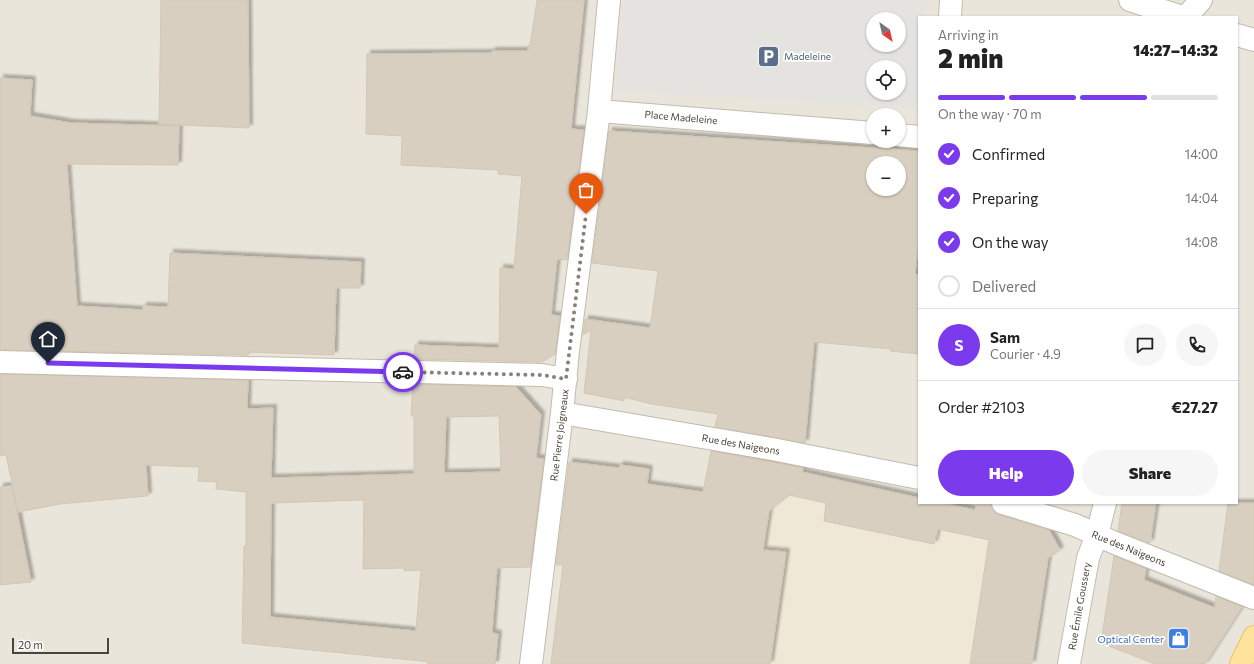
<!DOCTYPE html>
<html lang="en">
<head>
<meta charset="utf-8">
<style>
	:root { --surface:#fff; --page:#f6f6f6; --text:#222; --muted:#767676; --line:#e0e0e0; --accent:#7c3aed }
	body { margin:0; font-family:Commissioner,sans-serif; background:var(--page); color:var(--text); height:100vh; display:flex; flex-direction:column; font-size:15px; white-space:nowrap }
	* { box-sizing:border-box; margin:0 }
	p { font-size:13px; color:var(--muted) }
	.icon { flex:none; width:22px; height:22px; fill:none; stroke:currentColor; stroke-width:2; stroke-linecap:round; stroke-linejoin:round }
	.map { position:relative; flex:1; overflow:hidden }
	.sheet { position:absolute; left:918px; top:16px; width:320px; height:488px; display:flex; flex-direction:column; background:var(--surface); border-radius:0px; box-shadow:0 1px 3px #0004 }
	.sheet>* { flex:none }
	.needle { width:26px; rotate:146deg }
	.fabs { position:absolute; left:866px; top:12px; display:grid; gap:8px }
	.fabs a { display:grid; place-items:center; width:40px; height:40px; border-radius:50%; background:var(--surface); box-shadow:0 1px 3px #0004; font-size:20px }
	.scale { position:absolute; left:12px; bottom:10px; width:97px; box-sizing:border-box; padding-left:4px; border:2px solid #4b4439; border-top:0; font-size:11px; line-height:14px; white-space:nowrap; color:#4b4439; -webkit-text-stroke:3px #fff; paint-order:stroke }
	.pin { position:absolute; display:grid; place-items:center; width:34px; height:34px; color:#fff; margin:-41px -17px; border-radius:50% 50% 50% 0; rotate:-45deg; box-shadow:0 0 4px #0007 }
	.pin .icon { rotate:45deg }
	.courier { position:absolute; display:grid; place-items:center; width:40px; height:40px; margin:-20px; border:3px solid #7c3aed; border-radius:50%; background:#fff; color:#222; box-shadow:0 1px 5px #0007 }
	.head em { font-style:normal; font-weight:800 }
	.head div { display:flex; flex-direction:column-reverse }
	.head { display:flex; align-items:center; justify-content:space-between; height:68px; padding:0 20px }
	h1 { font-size:26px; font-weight:800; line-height:30px }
	.bar { display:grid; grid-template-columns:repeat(4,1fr); gap:6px 4px; align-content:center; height:48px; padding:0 20px }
	.bar i { height:5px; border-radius:3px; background:var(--line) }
	.bar .active { background:var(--accent) }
	.bar p { grid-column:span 4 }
	.line { display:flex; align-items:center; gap:10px; padding:0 20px; border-top:1px solid var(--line) }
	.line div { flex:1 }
	.round { display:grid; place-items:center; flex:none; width:42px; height:42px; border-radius:21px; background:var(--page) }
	ol { padding:0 20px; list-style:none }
	li { display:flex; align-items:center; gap:12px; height:44px }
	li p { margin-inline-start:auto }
	li .icon { padding:4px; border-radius:50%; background:var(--accent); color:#fff; stroke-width:4 }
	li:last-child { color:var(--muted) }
	li i { width:22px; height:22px; border:2px solid var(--line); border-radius:50% }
	.primary-button { display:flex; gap:8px; margin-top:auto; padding:8px 20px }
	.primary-button a { flex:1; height:46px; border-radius:24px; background:var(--accent); color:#fff; font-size:16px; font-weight:800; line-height:46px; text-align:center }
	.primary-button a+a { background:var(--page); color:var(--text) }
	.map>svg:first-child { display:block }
	.residential { fill:#eae5da; fill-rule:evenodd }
	.education { fill:#efe8d6 }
	.parking { fill:#e5e3e0; fill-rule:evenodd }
	.building { fill:#d8cfc1; stroke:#d3c7b4; fill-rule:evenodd; filter:url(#shadow) }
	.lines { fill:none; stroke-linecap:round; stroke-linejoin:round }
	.minor-casing { stroke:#c2bbae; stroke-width:24 }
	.primary-casing { stroke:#e6c16a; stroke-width:24 }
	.minor { stroke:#fff; stroke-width:22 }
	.primary { stroke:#ffe39c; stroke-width:22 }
	.done { stroke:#878178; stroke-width:4; stroke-dasharray:0 7.2 }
	.route { stroke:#7c3aed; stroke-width:5 }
	.labels { text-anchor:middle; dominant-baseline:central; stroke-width:3.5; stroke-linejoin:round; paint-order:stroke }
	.service-label { font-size:10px; fill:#4e5e75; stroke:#fff; text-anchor:start }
	.street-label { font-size:10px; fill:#4b4439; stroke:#fff }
	.shop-label { font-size:10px; fill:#366cbe; stroke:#fff; text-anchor:end }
</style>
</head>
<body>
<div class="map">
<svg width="1254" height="664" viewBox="0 0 1254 664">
	<defs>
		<filter id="shadow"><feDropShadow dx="3.5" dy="-3.5" stdDeviation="1" flood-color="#0004"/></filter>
	</defs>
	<rect width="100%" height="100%" fill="#f6f3ec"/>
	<path class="residential" d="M0 0H1254V664H0ZM919 17H1237V503H919ZM873 19H899V45H873ZM873 67H899V93H873ZM873 115H899V141H873ZM873 163H899V189H873Z"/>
	<polygon class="education" points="775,466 919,498 919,503 944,503 1053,539 1057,545 1048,555 1031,664 734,664"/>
	<path class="parking" d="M624 0H927L926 17H919V108L615 91ZM873 19H899V45H873ZM873 67H899V93H873Z"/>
	<g class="building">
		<polygon points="161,0 248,0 249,128 159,124"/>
		<polygon points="537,0 584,0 571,129 584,130 567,260 557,259 551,315 560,316 555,354 542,362 414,359 415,345 499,348 500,268 514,269 522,176 498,174 498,170 401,165 402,136 366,134 367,54 492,53 492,51 528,51 528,46 530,46"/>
		<polygon points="0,78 32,80 30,116 71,123 179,126 178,165 67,164 77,306 143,310 143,306 168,307 170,253 361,262 360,288 336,288 334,355 249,352 248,355 0,350"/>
		<path d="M609 131 919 151V238L915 274 919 275V354L890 351 891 349 814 342 805 443 715 427 718 414 651 404 624 397V401L584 393 591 330 583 335 585 319 650 328 658 271 592 263ZM873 163H899V189H873Z"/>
		<path d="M0 374 248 380 247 409 273 408 271 478 414 474V416H411L413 384 516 387 541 415 536 458 544 459 530 567 497 568 492 633 498 634 495 664H428V662L422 661 242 643 244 546H246V492L216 489 217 482 198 481 199 467 146 465 148 496 60 504 18 512 6 455 0 456ZM499 416 501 472 444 473 446 417ZM364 500 363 569 404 568V571L421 570 416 631 270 617 271 503Z"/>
		<polygon points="711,451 803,468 802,472 919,498 919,503 942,503 975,510 977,503 991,503 991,506 994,511 999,515 1049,530 1060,550 1048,558 1032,664 970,664 989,540 938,529 934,544 824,521 826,503 789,495 769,511 763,550 786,552 770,664 551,664 563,565 556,565 569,462 619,468 620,465 649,469 647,484 703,492"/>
		<polygon points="12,486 31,582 0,585 0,487"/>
		<polygon points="1122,503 1156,503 1150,543 1118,531"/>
		<polygon points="1228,503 1254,503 1254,585 1219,571"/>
		<polygon points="1114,556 1146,569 1144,580 1215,608 1216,596 1242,607 1205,664 1155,664 1101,643"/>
	</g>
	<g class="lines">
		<defs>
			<g id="minor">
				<polyline points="1130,0 1182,17"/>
				<polyline points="950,17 951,0"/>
				<polyline points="1186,17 1201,0"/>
				<polyline points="1237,35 1254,40"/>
				<polyline points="599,111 873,133"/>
				<polyline points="899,135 919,137"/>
				<polyline points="0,362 542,375 566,379"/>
				<polyline points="562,413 772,449 919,478"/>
				<polyline points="1003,503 1075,525 1115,543 1254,598"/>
				<polyline points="531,664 562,413 568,351 599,111 609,0"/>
				<polyline points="1069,664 1088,558 1097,535 1105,503"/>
			</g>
			<polyline id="primary" points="1241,664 1254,637"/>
		</defs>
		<use href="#minor" class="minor-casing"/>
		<use href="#primary" class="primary-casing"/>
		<use href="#minor" class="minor"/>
		<use href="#primary" class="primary"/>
	</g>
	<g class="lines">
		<polyline class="done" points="403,372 542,375 566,379 586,214"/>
		<polyline class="route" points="48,363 403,372"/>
	</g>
	<defs>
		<symbol id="parking-square" viewBox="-11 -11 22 22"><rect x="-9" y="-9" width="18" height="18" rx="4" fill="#5c6f8a" stroke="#fff"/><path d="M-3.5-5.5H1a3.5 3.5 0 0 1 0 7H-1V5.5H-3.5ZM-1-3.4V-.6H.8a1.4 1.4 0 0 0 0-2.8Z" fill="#fff"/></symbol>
		<symbol id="shop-square" viewBox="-11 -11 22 22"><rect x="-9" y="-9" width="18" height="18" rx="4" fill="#3f7fe0" stroke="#fff"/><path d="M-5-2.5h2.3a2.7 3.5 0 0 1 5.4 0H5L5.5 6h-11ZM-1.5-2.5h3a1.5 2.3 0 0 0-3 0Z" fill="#fff"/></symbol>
	</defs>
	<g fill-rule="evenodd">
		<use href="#parking-square" x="756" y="44" width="25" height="25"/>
		<use href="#shop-square" x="1166" y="626" width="25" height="25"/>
	</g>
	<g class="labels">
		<g class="service-label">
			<text x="784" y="56">Madeleine</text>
		</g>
		<g class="street-label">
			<text transform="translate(681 117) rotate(5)">Place Madeleine</text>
			<text transform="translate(559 435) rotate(-83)">Rue Pierre Joigneaux</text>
			<text transform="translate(741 444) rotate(10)">Rue des Naigeons</text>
			<text transform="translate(1129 548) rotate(22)">Rue des Naigeons</text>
			<text transform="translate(1079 606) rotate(-80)">Rue Émile Goussery</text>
		</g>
		<g class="shop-label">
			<text x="1164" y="639">Optical Center</text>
		</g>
	</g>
</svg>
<div class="fabs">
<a><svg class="needle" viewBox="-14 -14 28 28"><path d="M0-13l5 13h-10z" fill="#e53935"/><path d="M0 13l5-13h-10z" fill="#767676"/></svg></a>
<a><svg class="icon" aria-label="locate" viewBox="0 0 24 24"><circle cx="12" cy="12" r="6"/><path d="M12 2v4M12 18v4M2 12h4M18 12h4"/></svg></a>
<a>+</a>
<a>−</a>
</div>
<div class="scale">20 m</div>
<div class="pin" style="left:586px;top:214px;background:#ea580c"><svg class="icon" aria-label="bag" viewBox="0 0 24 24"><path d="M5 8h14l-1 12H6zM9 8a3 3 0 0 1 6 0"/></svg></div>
<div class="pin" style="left:48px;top:363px;background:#1f2937"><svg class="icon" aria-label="home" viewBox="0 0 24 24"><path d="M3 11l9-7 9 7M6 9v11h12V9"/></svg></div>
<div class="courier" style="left:403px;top:372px"><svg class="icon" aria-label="car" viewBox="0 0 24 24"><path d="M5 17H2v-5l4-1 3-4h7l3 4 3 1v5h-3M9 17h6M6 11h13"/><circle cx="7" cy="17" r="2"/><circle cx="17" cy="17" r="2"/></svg></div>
<section class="sheet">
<div class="head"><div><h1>2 min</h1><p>Arriving in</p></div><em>14:27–14:32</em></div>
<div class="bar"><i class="active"></i><i class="active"></i><i class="active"></i><i></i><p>On the way · 70 m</p></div>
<ol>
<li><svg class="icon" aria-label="check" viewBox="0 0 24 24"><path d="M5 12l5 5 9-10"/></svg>Confirmed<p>14:00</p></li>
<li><svg class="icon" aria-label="check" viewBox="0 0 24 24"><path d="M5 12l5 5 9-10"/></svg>Preparing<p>14:04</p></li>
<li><svg class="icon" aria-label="check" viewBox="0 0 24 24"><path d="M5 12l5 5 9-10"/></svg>On the way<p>14:08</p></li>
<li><i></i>Delivered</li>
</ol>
<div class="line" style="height:72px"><b class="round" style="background:var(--accent);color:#fff">S</b><div><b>Sam</b><p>Courier · 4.9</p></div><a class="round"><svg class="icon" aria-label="chat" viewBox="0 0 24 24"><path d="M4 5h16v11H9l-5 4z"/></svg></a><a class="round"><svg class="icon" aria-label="phone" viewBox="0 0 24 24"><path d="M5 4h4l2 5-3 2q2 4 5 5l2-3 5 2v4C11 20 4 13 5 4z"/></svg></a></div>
<div class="line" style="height:52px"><div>Order #2103</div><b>€27.27</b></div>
<div class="primary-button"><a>Help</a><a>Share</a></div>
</section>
</div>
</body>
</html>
